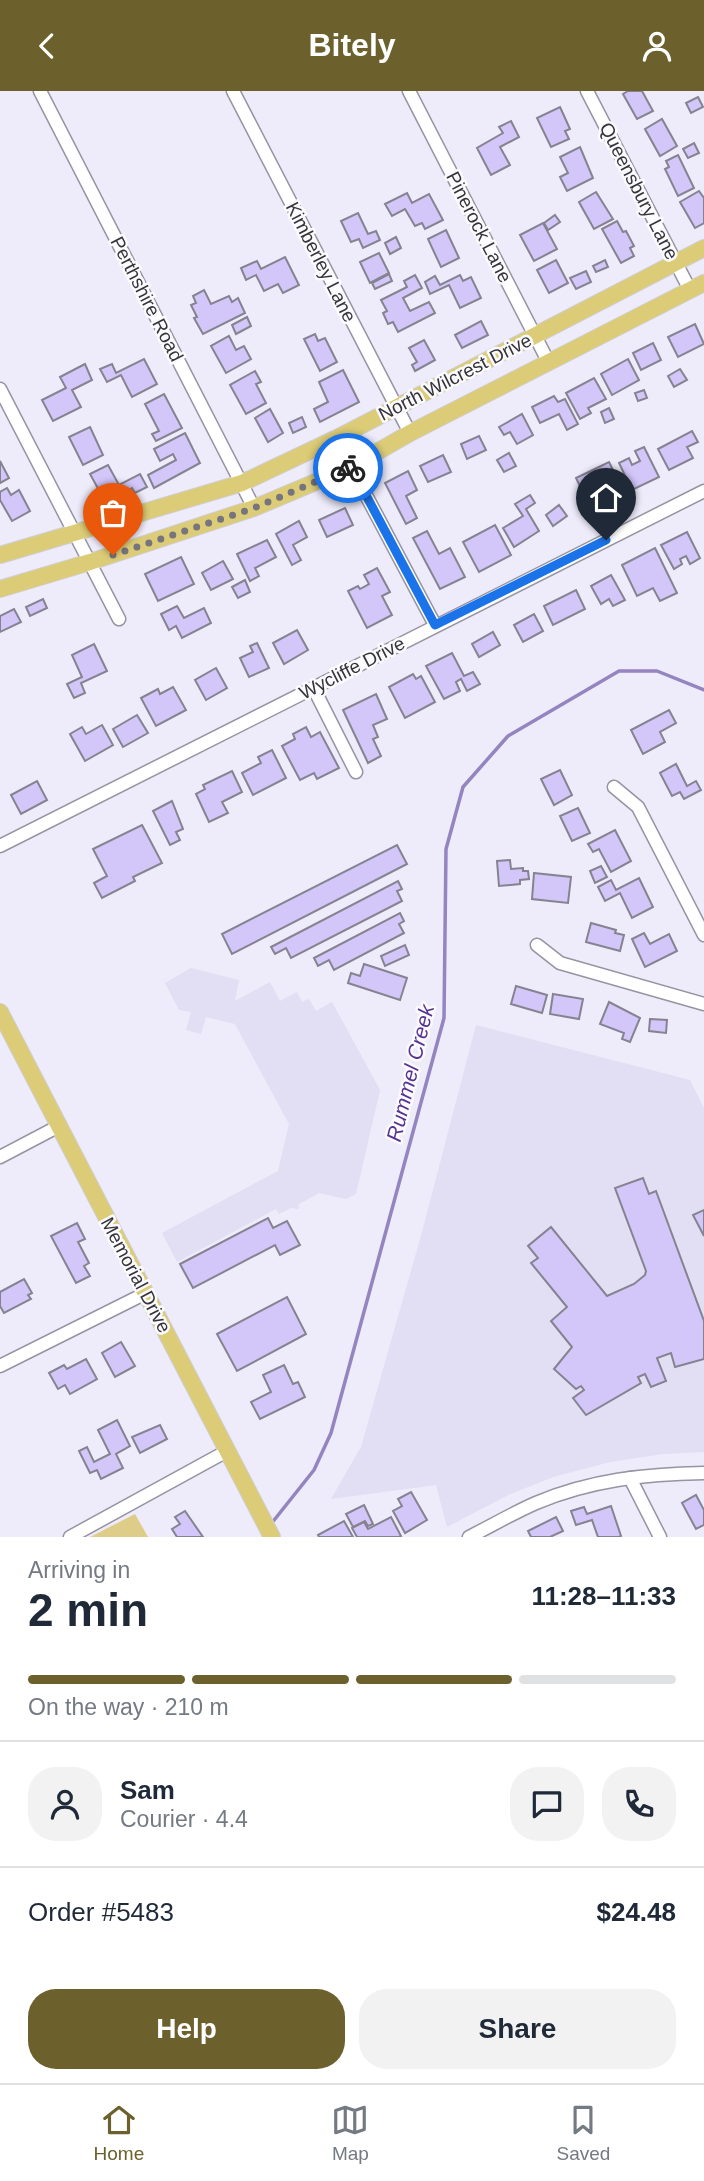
<!DOCTYPE html>
<html lang="en">
<head>
<meta charset="utf-8">
<style>
	:root { --surface:#fff; --page:#f2f2f3; --text:#1f2937; --muted:#747a83; --line:#e0e1e3; --accent:#6c612d }
	body { margin:0; font-family:Helvetica,sans-serif; background:var(--page); color:var(--text); height:100vh; display:flex; flex-direction:column; font-size:26px; white-space:nowrap }
	* { box-sizing:border-box; margin:0 }
	p { font-size:23px; color:var(--muted) }
	.icon { flex:none; width:38px; height:38px; fill:none; stroke:currentColor; stroke-width:2; stroke-linecap:round; stroke-linejoin:round }
	.map { position:relative; height:1446px; overflow:hidden }
	.panel { display:flex; flex-direction:column; background:var(--surface); flex:1 }
	.panel>* { flex:none }
	.pin { position:absolute; display:grid; place-items:center; width:60px; height:60px; color:#fff; margin:-72px -30px; border-radius:50% 50% 50% 0; rotate:-45deg; box-shadow:0 0 7px #0007 }
	.pin .icon { rotate:45deg }
	.courier { position:absolute; display:grid; place-items:center; width:70px; height:70px; margin:-35px; border:5px solid #1a73e8; border-radius:50%; background:#fff; color:#222; box-shadow:0 2px 9px #0007 }
	.overview em { font-style:normal; font-weight:700 }
	.overview div { display:flex; flex-direction:column-reverse }
	.overview { display:flex; align-items:center; justify-content:space-between; height:119px; padding:0 28px }
	h1 { font-size:46px; font-weight:700; line-height:52px }
	.bar { display:grid; grid-template-columns:repeat(4,1fr); gap:10px 7px; align-content:center; height:84px; padding:0 28px }
	.bar i { height:9px; border-radius:5px; background:var(--line) }
	.bar .active { background:var(--accent) }
	.bar p { grid-column:span 4 }
	.line { display:flex; align-items:center; gap:18px; padding:0 28px; border-top:2px solid var(--line) }
	.line div { flex:1 }
	.round { display:grid; place-items:center; flex:none; width:74px; height:74px; border-radius:28px; background:var(--page) }
	.primary-button { display:flex; gap:14px; margin-top:auto; padding:14px 28px }
	.primary-button a { flex:1; height:80px; border-radius:28px; background:var(--accent); color:#fff; font-size:28px; font-weight:700; line-height:80px; text-align:center }
	.primary-button a+a { background:var(--page); color:var(--text) }
	header { display:flex; justify-content:space-between; align-items:center; height:91px; padding:0 28px; background:var(--accent); color:#fff; font-size:32px; font-weight:700 }
	.tab-bar { display:flex; justify-content:space-around; align-items:center; height:98px; border-top:2px solid var(--line); background:var(--surface); font-size:19px; color:var(--muted) }
	.tab-bar a { display:grid; justify-items:center; gap:4px }
	.tab-bar .active { color:var(--accent) }
	.map>svg:first-child { display:block }
	.built { fill:#e2def3 }
	.green { fill:#ddcd88 }
	.lines { fill:none; stroke-linecap:round; stroke-linejoin:round }
	.stream { stroke:#9484c0; stroke-width:3.5 }
	.building { fill:#d3c7fa; stroke:#868391; stroke-width:2 }
	.minor-casing { stroke:#9794a1; stroke-width:15 }
	.major-casing { stroke:#cfced0; stroke-width:18 }
	.minor { stroke:#fff; stroke-width:12 }
	.major { stroke:#dccc77; stroke-width:16 }
	.done { stroke:#76747d; stroke-width:7; stroke-dasharray:0 12.6 }
	.route { stroke:#1a73e8; stroke-width:9 }
	.labels { text-anchor:middle; dominant-baseline:central; stroke-width:5; stroke-linejoin:round; paint-order:stroke }
	.street-label { font-size:19px; fill:#36343a; stroke:#fbfafd }
	.water-label { font-size:21px; font-style:italic; fill:#563393; stroke:#fbfafd }
</style>
</head>
<body>
<header><svg class="icon" aria-label="back" viewBox="0 0 24 24"><path d="M15 5l-7 7 7 7"/></svg>Bitely<svg class="icon" aria-label="person" viewBox="0 0 24 24"><circle cx="12" cy="8" r="4"/><path d="M4 21q1-7 8-7t8 7"/></svg></header>
<div class="map">
<svg width="704" height="1446" viewBox="0 0 704 1446">
	<rect width="100%" height="100%" fill="#eeebfa"/>
	<g class="built">
		<polygon points="191,877 239,889 235,910 270,891 280,910 297,901 302,911 309,908 316,920 332,911 380,999 356,1103 346,1108 319,1102 299,1113 298,1118 291,1117 279,1123 276,1118 177,1171 162,1142 278,1080 289,1033 235,933 206,926 201,943 186,939 191,921 179,919 165,892"/>
		<polygon points="476,934 690,989 704,1017 704,1361 663,1363 610,1371 553,1386 508,1404 447,1436 436,1394 331,1408 361,1356 422,1141"/>
	</g>
	<polygon class="green" points="135,1423 148,1446 90,1446"/>
	<g class="lines">
		<polyline class="stream" points="271,1433 314,1379 331,1342 444,927 446,758 463,696 508,645 619,580 657,580 704,599"/>
	</g>
	<g class="building">
		<polygon points="628,0 642,0 653,20 637,28 623,3"/>
		<polygon points="698,6 703,16 691,22 686,12"/>
		<polygon points="560,16 570,38 565,40 569,48 551,56 537,27"/>
		<polygon points="662,28 677,55 660,65 645,38"/>
		<polygon points="511,30 519,46 500,56 510,74 491,84 477,57 503,42 499,36"/>
		<polygon points="694,52 699,62 688,67 683,58"/>
		<polygon points="580,56 593,87 567,100 560,86 568,82 560,66"/>
		<polygon points="678,64 694,97 678,105 665,78 669,76 666,70"/>
		<polygon points="699,100 704,107 704,132 695,137 680,111"/>
		<polygon points="596,101 613,128 594,138 579,111"/>
		<polygon points="407,102 412,112 429,103 443,129 425,138 422,132 415,135 405,118 392,125 385,113"/>
		<polygon points="358,122 368,143 376,140 380,149 363,157 359,148 351,151 341,130"/>
		<polygon points="555,124 560,131 548,139 544,132"/>
		<polygon points="617,130 623,141 626,140 634,155 630,157 634,165 621,172 602,138"/>
		<polygon points="543,132 557,158 534,170 520,144"/>
		<polygon points="446,139 459,167 441,176 428,148"/>
		<polygon points="396,146 401,157 390,163 385,152"/>
		<polygon points="379,162 389,182 370,192 360,171"/>
		<polygon points="285,166 299,194 283,202 278,193 264,200 256,184 246,189 241,177 257,170 261,178"/>
		<polygon points="556,169 568,192 549,202 537,179"/>
		<polygon points="605,169 608,176 596,181 593,175"/>
		<polygon points="586,180 591,191 576,198 570,187"/>
		<polygon points="389,183 392,190 375,198 372,192"/>
		<polygon points="415,184 422,197 403,207 410,220 429,211 435,222 398,241 393,231 388,233 383,222 387,220 381,209 407,196 404,190"/>
		<polygon points="460,184 463,190 471,186 481,207 460,217 449,194 430,203 425,191 435,185 440,194"/>
		<polygon points="204,199 211,213 229,205 232,211 238,207 245,222 203,243 194,227 197,226 191,214 196,212 193,205"/>
		<polygon points="247,226 251,235 236,243 232,234"/>
		<polygon points="481,230 488,244 462,257 455,244"/>
		<polygon points="695,233 704,253 678,266 668,246"/>
		<polygon points="315,243 318,250 325,247 337,271 320,280 304,248"/>
		<polygon points="229,245 236,259 244,255 251,268 226,282 211,255"/>
		<polygon points="424,249 435,269 415,280 412,274 417,271 409,257"/>
		<polygon points="653,252 661,269 641,279 633,262"/>
		<polygon points="144,268 157,293 132,306 121,284 107,291 100,278 112,273 116,282"/>
		<polygon points="628,268 639,289 612,304 601,283"/>
		<polygon points="85,273 92,289 72,299 81,316 53,330 42,309 66,297 60,286"/>
		<polygon points="680,278 687,289 674,296 668,285"/>
		<polygon points="343,279 359,311 320,331 314,318 328,311 319,291"/>
		<polygon points="255,280 261,291 256,293 266,312 246,323 230,294"/>
		<polygon points="594,287 606,308 588,317 591,322 580,328 566,302"/>
		<polygon points="644,299 647,307 638,310 635,302"/>
		<polygon points="164,303 182,337 156,350 152,343 159,340 145,313"/>
		<polygon points="554,305 558,311 565,308 578,333 567,339 559,323 540,332 532,316"/>
		<polygon points="609,317 614,328 605,332 601,321"/>
		<polygon points="270,318 283,342 268,351 255,327"/>
		<polygon points="522,323 533,344 517,353 510,341 504,344 499,336"/>
		<polygon points="302,326 306,336 293,342 289,332"/>
		<polygon points="90,336 103,364 83,374 69,346"/>
		<polygon points="692,340 698,351 687,356 693,367 669,379 658,358"/>
		<polygon points="185,342 200,372 154,397 148,384 176,369 173,363 160,370 154,358"/>
		<polygon points="479,345 486,359 467,368 461,353"/>
		<polygon points="644,356 659,386 632,399 619,372 629,367 632,374 640,370 635,360"/>
		<polygon points="509,362 516,375 504,381 497,369"/>
		<polygon points="443,364 451,381 428,391 420,375"/>
		<polygon points="0,370 9,387 0,392"/>
		<polygon points="609,371 625,403 606,412 605,409 590,416 576,387"/>
		<polygon points="108,374 119,394 140,383 147,396 135,402 132,397 106,412 90,383"/>
		<polygon points="408,380 417,399 406,405 417,427 406,433 385,392"/>
		<polygon points="7,397 11,404 19,399 30,420 12,430 0,409 0,401"/>
		<polygon points="530,404 535,412 526,418 539,440 514,456 503,437 523,425 515,413"/>
		<polygon points="559,414 567,425 553,435 546,424"/>
		<polygon points="345,417 353,434 327,446 319,429"/>
		<polygon points="299,430 307,446 293,454 301,469 292,474 276,443"/>
		<polygon points="495,434 511,464 479,481 463,451"/>
		<polygon points="427,440 439,463 450,457 465,486 440,498 413,447"/>
		<polygon points="687,441 700,467 690,473 686,465 680,468 682,473 674,478 661,454"/>
		<polygon points="267,449 276,466 255,477 259,485 250,490 237,463"/>
		<polygon points="655,457 677,502 660,510 653,497 637,505 622,474"/>
		<polygon points="181,466 194,493 158,510 145,483"/>
		<polygon points="223,470 233,488 211,499 202,482"/>
		<polygon points="377,477 390,501 382,505 392,524 367,537 348,500 358,495 360,498 369,493 364,484"/>
		<polygon points="611,484 625,509 613,515 609,508 601,513 591,495"/>
		<polygon points="245,489 250,501 238,507 232,496"/>
		<polygon points="576,499 585,518 553,534 544,515"/>
		<polygon points="43,508 47,517 30,525 26,516"/>
		<polygon points="177,515 184,527 204,517 211,532 182,547 176,535 169,539 161,523"/>
		<polygon points="14,518 21,531 0,541 0,525"/>
		<polygon points="534,523 543,540 523,551 514,534"/>
		<polygon points="297,539 308,559 284,573 273,552"/>
		<polygon points="493,541 500,554 479,566 472,553"/>
		<polygon points="257,552 269,577 249,586 240,567 253,561 250,555"/>
		<polygon points="94,553 107,580 81,592 85,602 74,607 67,593 82,586 72,564"/>
		<polygon points="452,562 464,585 473,581 480,593 467,600 461,588 456,591 460,600 444,608 426,575"/>
		<polygon points="216,577 227,597 206,609 195,589"/>
		<polygon points="413,583 416,588 421,585 435,611 405,627 389,596"/>
		<polygon points="173,596 186,619 156,635 141,607 158,598 160,603"/>
		<polygon points="376,603 387,628 373,634 378,646 373,648 381,665 368,672 343,619"/>
		<polygon points="669,619 676,632 660,641 665,651 643,663 631,639"/>
		<polygon points="137,624 148,642 123,656 113,638"/>
		<polygon points="102,634 113,654 85,670 70,643 82,636 86,643"/>
		<polygon points="306,636 311,646 320,641 339,677 317,688 314,682 300,689 282,655 295,648 293,643"/>
		<polygon points="272,659 286,687 253,704 242,682 261,672 258,666"/>
		<polygon points="676,673 687,695 696,690 701,699 684,708 680,701 672,705 660,682"/>
		<polygon points="560,679 572,704 554,714 541,688"/>
		<polygon points="232,680 242,701 222,711 228,722 209,731 196,703 205,698 203,694"/>
		<polygon points="37,690 47,709 21,723 11,704"/>
		<polygon points="172,710 183,738 176,741 180,749 170,754 153,720"/>
		<polygon points="578,717 590,742 572,750 560,725"/>
		<polygon points="142,734 162,772 133,786 135,790 102,807 94,792 107,785 93,758"/>
		<polygon points="615,739 631,770 611,781 599,758 593,761 588,753"/>
		<polygon points="397,754 407,773 232,863 222,843"/>
		<polygon points="510,769 511,778 523,777 523,780 528,780 529,788 520,789 520,793 499,795 497,770"/>
		<polygon points="601,775 607,786 595,792 590,780"/>
		<polygon points="534,782 571,786 568,812 532,808"/>
		<polygon points="639,787 653,816 632,827 620,802 605,810 598,796 611,789 616,799"/>
		<polygon points="398,790 402,798 397,800 402,810 291,867 286,857 275,863 271,856"/>
		<polygon points="400,822 404,830 399,833 404,842 334,879 329,869 318,875 314,867"/>
		<polygon points="591,832 616,839 615,842 624,844 620,860 586,851"/>
		<polygon points="644,842 650,853 669,843 677,860 645,876 632,848"/>
		<polygon points="405,854 409,864 385,875 381,865"/>
		<polygon points="364,873 407,887 400,909 348,892 351,882 360,885"/>
		<polygon points="516,895 547,904 542,922 511,913"/>
		<polygon points="553,903 583,908 579,928 550,923"/>
		<polygon points="609,911 640,927 630,951 622,948 624,942 600,933"/>
		<polygon points="650,928 667,929 666,942 649,940"/>
		<polygon points="643,1087 649,1103 656,1100 704,1230 704,1268 675,1276 671,1262 657,1267 666,1290 651,1296 645,1283 638,1286 641,1292 586,1324 573,1307 584,1299 581,1295 576,1298 554,1278 572,1256 551,1230 567,1216 531,1172 538,1167 528,1155 551,1136 607,1205 634,1193 645,1184 646,1180 615,1097"/>
		<polygon points="704,1119 704,1145 693,1124"/>
		<polygon points="268,1127 273,1137 287,1130 300,1154 280,1164 275,1154 193,1197 180,1173"/>
		<polygon points="77,1132 85,1148 78,1151 89,1172 84,1175 90,1185 76,1192 51,1145"/>
		<polygon points="24,1188 32,1202 28,1204 31,1208 4,1222 0,1215 0,1201"/>
		<polygon points="287,1206 306,1243 237,1280 217,1243"/>
		<polygon points="121,1251 135,1275 115,1286 102,1262"/>
		<polygon points="86,1268 97,1288 70,1303 65,1294 58,1298 49,1282 64,1274 67,1278"/>
		<polygon points="284,1274 293,1293 298,1291 305,1306 260,1328 251,1311 271,1301 263,1284"/>
		<polygon points="117,1329 130,1355 116,1363 123,1377 101,1388 97,1379 90,1382 79,1360 87,1356 94,1371 110,1363 98,1339"/>
		<polygon points="160,1334 167,1348 140,1362 132,1346"/>
		<polygon points="411,1401 427,1429 405,1442 393,1420 402,1415 398,1408"/>
		<polygon points="696,1404 704,1419 704,1434 696,1438 682,1412"/>
		<polygon points="364,1414 373,1433 368,1435 365,1430 353,1436 346,1423"/>
		<polygon points="611,1415 621,1445 619,1446 598,1446 592,1429 576,1434 571,1420 584,1416 587,1423"/>
		<polygon points="185,1420 203,1446 177,1446 172,1438 180,1433 175,1426"/>
		<polygon points="391,1426 401,1445 399,1446 357,1446 352,1437 364,1431 368,1438"/>
		<polygon points="556,1426 563,1440 550,1446 531,1446 528,1440"/>
		<polygon points="344,1430 353,1446 319,1446 318,1444"/>
	</g>
	<g class="lines">
		<defs>
			<g id="minor">
				<polyline points="40,0 254,417"/>
				<polyline points="233,0 410,342"/>
				<polyline points="409,0 549,272"/>
				<polyline points="587,0 690,199"/>
				<polyline points="0,298 119,528"/>
				<polyline points="351,376 435,534"/>
				<polyline points="314,598 356,681"/>
				<polyline points="614,696 638,716 704,844"/>
				<polyline points="0,755 704,400"/>
				<polyline points="537,854 560,872 704,913"/>
				<polyline points="0,1066 59,1035"/>
				<polyline points="0,1275 146,1202"/>
				<polyline points="630,1387 660,1446"/>
				<polyline points="70,1446 227,1360"/>
				<path d="M469 1446C491 1435 513 1422 536 1412 590 1389 646 1383 704 1382"/>
			</g>
			<g id="major">
				<polyline points="0,464 242,392 337,347 704,157"/>
				<polyline points="0,498 90,471 254,417 351,376 410,342 704,192"/>
				<polyline points="0,921 272,1446"/>
			</g>
		</defs>
		<use href="#minor" class="minor-casing"/>
		<use href="#major" class="major-casing"/>
		<use href="#minor" class="minor"/>
		<use href="#major" class="major"/>
	</g>
	<g class="lines">
		<polyline class="done" points="113,464 254,417 348,377"/>
		<polyline class="route" points="348,377 351,376 435,534 606,449"/>
	</g>
	<g class="labels">
		<g class="street-label">
			<text transform="translate(639 100) rotate(63)">Queensbury Lane</text>
			<text transform="translate(479 136) rotate(63)">Pinerock Lane</text>
			<text transform="translate(321 171) rotate(63)">Kimberley Lane</text>
			<text transform="translate(147 208) rotate(63)">Perthshire Road</text>
			<text transform="translate(455 286) rotate(-27)">North Wilcrest Drive</text>
			<text transform="translate(352 577) rotate(-27)">Wycliffe Drive</text>
			<text transform="translate(136 1184) rotate(62)">Memorial Drive</text>
		</g>
		<g class="water-label">
			<text transform="translate(410 982) rotate(-76)">Rummel Creek</text>
		</g>
	</g>
</svg>
<div class="pin" style="left:113px;top:464px;background:#ea580c"><svg class="icon" aria-label="bag" viewBox="0 0 24 24"><path d="M5 8h14l-1 12H6zM9 8a3 3 0 0 1 6 0"/></svg></div>
<div class="pin" style="left:606px;top:449px;background:#1f2937"><svg class="icon" aria-label="home" viewBox="0 0 24 24"><path d="M3 11l9-7 9 7M6 9v11h12V9"/></svg></div>
<div class="courier" style="left:348px;top:377px"><svg class="icon" aria-label="bike" viewBox="0 0 24 24"><circle cx="6" cy="16" r="4"/><circle cx="18" cy="16" r="4"/><path d="M6 16l4-8h5l3 8M10 8l3 8H6M13 5h3"/></svg></div>
</div>
<section class="panel">
<div class="overview"><div><h1>2 min</h1><p>Arriving in</p></div><em>11:28–11:33</em></div>
<div class="bar"><i class="active"></i><i class="active"></i><i class="active"></i><i></i><p>On the way · 210 m</p></div>
<div class="line" style="height:126px"><a class="round"><svg class="icon" aria-label="person" viewBox="0 0 24 24"><circle cx="12" cy="8" r="4"/><path d="M4 21q1-7 8-7t8 7"/></svg></a><div><b>Sam</b><p>Courier · 4.4</p></div><a class="round"><svg class="icon" aria-label="chat" viewBox="0 0 24 24"><path d="M4 5h16v11H9l-5 4z"/></svg></a><a class="round"><svg class="icon" aria-label="phone" viewBox="0 0 24 24"><path d="M5 4h4l2 5-3 2q2 4 5 5l2-3 5 2v4C11 20 4 13 5 4z"/></svg></a></div>
<div class="line" style="height:91px"><div>Order #5483</div><b>$24.48</b></div>
<div class="primary-button"><a>Help</a><a>Share</a></div>
</section>
<nav class="tab-bar">
<a class="active"><svg class="icon" aria-label="home" viewBox="0 0 24 24"><path d="M3 11l9-7 9 7M6 9v11h12V9"/></svg>Home</a>
<a><svg class="icon" aria-label="map" viewBox="0 0 24 24"><path d="M3 6l6-2 6 2 6-2v14l-6 2-6-2-6 2zM9 4v14M15 6v14"/></svg>Map</a>
<a><svg class="icon" aria-label="saved" viewBox="0 0 24 24"><path d="M7 4h10v16l-5-4-5 4z"/></svg>Saved</a>
</nav>
</body>
</html>
